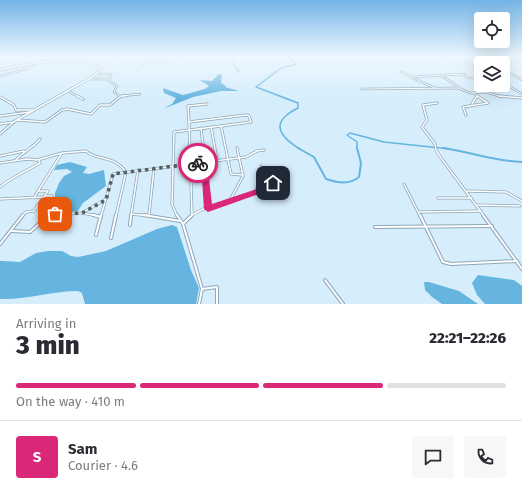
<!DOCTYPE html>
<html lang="en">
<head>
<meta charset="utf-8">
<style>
	:root { --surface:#fff; --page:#f7f7f7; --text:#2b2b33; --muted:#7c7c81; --line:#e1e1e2; --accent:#db2777 }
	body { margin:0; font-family:"Fira Sans",sans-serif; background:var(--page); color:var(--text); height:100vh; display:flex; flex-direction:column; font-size:15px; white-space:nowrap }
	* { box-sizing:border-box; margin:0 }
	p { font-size:13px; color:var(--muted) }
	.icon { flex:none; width:22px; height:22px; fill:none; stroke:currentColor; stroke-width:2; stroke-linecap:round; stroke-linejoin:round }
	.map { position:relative; height:304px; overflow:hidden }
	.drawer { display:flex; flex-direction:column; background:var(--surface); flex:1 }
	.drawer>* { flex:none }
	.fabs { position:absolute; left:474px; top:12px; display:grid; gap:8px }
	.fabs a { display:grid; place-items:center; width:36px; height:36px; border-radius:4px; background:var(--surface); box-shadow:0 4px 16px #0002; font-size:20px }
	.pin { position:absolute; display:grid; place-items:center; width:34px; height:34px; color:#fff; margin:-17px; border-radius:8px; box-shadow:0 2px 6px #0006 }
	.courier { position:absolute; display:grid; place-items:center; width:40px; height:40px; margin:-20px; border:3px solid #db2777; border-radius:50%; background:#fff; color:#222; box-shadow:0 1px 5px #0007 }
	.headline em { font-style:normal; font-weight:800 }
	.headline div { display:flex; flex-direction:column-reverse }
	.headline { display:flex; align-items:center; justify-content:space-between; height:68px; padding:0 16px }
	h1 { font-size:26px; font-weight:800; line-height:30px }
	.bar { display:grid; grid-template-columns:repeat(4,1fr); gap:6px 4px; align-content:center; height:48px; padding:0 16px }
	.bar i { height:5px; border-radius:3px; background:var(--line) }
	.bar .active { background:var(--accent) }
	.bar p { grid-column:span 4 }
	.line { display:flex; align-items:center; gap:10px; padding:0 16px; border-top:1px solid var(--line) }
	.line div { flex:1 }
	.round { display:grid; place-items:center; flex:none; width:42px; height:42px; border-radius:4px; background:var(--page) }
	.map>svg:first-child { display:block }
	.water { fill:#65b5e0 }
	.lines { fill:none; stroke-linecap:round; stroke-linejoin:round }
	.canal-far1 { stroke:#65b5e0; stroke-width:1.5 }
	.canal { stroke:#65b5e0; stroke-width:2 }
	.minor-far2-casing { stroke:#8ca7b8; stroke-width:2.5 }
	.minor-far1-casing { stroke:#8ca7b8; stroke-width:3 }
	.minor-casing { stroke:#8ca7b8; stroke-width:4 }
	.tertiary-casing { stroke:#8ca7b8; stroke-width:3 }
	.minor-far2 { stroke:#fff; stroke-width:1 }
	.minor-far1 { stroke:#fff; stroke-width:1.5 }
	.minor { stroke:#fff; stroke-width:2 }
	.tertiary { stroke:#fff; stroke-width:1.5 }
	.route { fill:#db2777 }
	.done { stroke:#53636c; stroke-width:4; stroke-dasharray:0 7.2 }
</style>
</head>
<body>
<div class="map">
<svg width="522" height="304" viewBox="0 0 522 304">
	<rect width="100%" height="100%" fill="#d6eefc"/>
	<g class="water">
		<polygon points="219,74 222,75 221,83 226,86 225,87 239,91 221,91 193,97 163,109 172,104 176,98 164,93 163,88 183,95 205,89 209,86 200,80 212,81"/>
		<polygon points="70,162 87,167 83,173 89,174 104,170 106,186 83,203 78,211 59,213 55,208 55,193 59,183 64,176 72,172 67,169 54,170 57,165"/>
		<path d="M172 225 177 227 191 270 199 288 196 304H85L82 293 78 291C52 291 27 300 0 299V261H2L20 262 36 253 48 251H62L71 256 78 257 106 251 157 229Z"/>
		<polygon points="478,275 514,280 522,286 522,304 485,304 477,295 472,283"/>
		<polygon points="424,282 429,282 459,291 478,304 442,304 432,297 425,290"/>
	</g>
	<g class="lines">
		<g class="canal-far1">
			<path d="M291 56V60L297 64 281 68 256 87 298 103V108C294 110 290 112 287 115 270 128 288 142 300 149"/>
			<polyline points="357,149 357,142 347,135 350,133 384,142 450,149"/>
		</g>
		<g class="canal">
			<path d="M298 148 314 157 326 179C338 183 349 185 359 177L361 163 357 148"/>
			<path d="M443 148C471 152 494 161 522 162"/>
		</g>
		<defs>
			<g id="minor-far2">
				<polyline points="134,56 168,56"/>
				<polyline points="151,56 141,64 191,56"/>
				<polyline points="224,56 230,57 238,71"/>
				<polyline points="436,56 444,59"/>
				<polyline points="457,56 475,67 474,70 481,73"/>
				<polyline points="491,56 489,58 492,63"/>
				<polyline points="112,58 124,56"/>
				<polyline points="148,60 163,59"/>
				<polyline points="75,61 85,56"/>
				<polyline points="503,63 522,59"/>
				<polyline points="503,69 522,80"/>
				<polyline points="401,72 411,77 465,74"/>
				<polyline points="96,74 111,74 109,81 117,86 114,92 121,97"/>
				<polyline points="462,75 468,78 481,77"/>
				<polyline points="0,76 26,69 33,65"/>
				<polyline points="442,76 460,88"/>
				<polyline points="413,78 435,88"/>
				<polyline points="88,79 109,79"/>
				<polyline points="503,83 522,94"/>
				<polyline points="362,89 458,88 470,93 486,92 502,97"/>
				<polyline points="68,91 79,97"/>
				<polyline points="473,93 479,97"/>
				<polyline points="122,96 140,94"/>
				<polyline points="476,97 477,95"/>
			</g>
			<g id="minor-far1">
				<polyline points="77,96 83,99"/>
				<polyline points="122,96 125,96"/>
				<polyline points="499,96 522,98"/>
				<polyline points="0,97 14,105 16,110 33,110"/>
				<polyline points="437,103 423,105 427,120 422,127 435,144 436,150 441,158 484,216"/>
				<polyline points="472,104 477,96"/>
				<polyline points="466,115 463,107 488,103 477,96"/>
				<polyline points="0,116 30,112"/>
				<polyline points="18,120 45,122 62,110 67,109 91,114 100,105 110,105 121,96"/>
				<polyline points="189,122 188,106 207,104"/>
				<polyline points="0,124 14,122"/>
				<polyline points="211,127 217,160"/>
				<polyline points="201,128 205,162"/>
				<polyline points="0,156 24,151"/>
				<path d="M16 160C24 151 33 148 40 139"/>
				<polyline points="204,162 208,208"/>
				<polyline points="0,163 27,159 37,160 62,153"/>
				<polyline points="404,184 420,216"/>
				<path d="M0 187C10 178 27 171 40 163L39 160"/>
				<polyline points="467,191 506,192 522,201"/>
				<polyline points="255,192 263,175 261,166"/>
				<polyline points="45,196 52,196 50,205 54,205 47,216"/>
				<polyline points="34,198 38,191"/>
				<polyline points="438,198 471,198"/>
				<polyline points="0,199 44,197"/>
				<polyline points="229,202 243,176 237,148"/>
				<polyline points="477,205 520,206"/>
				<polyline points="419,212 481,211"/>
				<polyline points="82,213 98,216"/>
				<polyline points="131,214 150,216"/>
				<polyline points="149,215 154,168"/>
				<polyline points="192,215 205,208 208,209 259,191 273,183"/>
				<path d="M22 216 26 212 34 211 48 191H38L62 153 86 151C96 161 113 154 126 172L116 216"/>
				<polyline points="47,216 55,214 82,213 106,199"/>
				<polyline points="101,216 113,174 246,157 257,151 264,150"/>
				<polyline points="131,216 138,170"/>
				<polyline points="177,216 172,204 174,132 221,126 231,174 243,175"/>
				<polyline points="191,216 192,215 189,122 246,115 249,116 251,122 221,126"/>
			</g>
			<g id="minor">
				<polyline points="93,215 101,217"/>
				<polyline points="144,215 180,221"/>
				<polyline points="177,215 183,224 202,289"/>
				<polyline points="420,215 443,262 451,264 517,261"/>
				<polyline points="483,215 522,269"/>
				<polyline points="184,223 192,215"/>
				<polyline points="130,225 131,215"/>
				<polyline points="375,227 492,226"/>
				<polyline points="12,231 30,232 49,215"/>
				<polyline points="96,235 101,215"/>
				<polyline points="111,238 116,215"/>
				<polyline points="0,244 23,215"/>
				<polyline points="325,280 343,304"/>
				<polyline points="199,304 202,289 217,287 217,304"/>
			</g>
			<g id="tertiary">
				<polyline points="100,68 112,56"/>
				<path d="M0 70C27 64 77 53 101 69L92 77 15 121 0 134"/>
			</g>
		</defs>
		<use href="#minor-far2" class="minor-far2-casing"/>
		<use href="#minor-far1" class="minor-far1-casing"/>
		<use href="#minor" class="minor-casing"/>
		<use href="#tertiary" class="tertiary-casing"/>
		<use href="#minor-far2" class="minor-far2"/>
		<use href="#minor-far1" class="minor-far1"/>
		<use href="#minor" class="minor"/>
		<use href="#tertiary" class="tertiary"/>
	</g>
	<linearGradient id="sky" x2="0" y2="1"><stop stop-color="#73b4e5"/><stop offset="0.57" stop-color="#edf7fe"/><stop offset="1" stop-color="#edf7fe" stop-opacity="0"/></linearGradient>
	<rect width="522" height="99" fill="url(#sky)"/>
	<polygon class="route" points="204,160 207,162 212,204 257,189 270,181 275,181 276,183 262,193 208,212 204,209 201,164 195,163"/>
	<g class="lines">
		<polyline class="done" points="55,214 82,213 106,200 113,174 198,163"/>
	</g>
</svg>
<div class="fabs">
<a><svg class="icon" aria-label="locate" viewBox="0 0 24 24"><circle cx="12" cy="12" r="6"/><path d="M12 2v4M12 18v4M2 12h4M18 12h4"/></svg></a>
<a><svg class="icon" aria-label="layers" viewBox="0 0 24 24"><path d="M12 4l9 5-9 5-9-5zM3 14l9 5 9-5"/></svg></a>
</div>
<div class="pin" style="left:55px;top:214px;background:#ea580c"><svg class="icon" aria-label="bag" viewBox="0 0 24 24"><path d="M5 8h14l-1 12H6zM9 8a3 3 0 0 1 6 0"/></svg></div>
<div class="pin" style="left:273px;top:183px;background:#1f2937"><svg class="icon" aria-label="home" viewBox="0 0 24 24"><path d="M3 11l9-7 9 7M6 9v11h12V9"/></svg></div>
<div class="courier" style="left:198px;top:163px"><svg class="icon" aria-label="bike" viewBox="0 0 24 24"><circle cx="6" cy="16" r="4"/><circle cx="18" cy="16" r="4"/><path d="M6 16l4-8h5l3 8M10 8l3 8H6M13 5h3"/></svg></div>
</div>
<section class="drawer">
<div class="headline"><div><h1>3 min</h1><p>Arriving in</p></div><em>22:21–22:26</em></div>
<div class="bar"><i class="active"></i><i class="active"></i><i class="active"></i><i></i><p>On the way · 410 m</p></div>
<div class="line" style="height:72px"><b class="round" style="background:var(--accent);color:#fff">S</b><div><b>Sam</b><p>Courier · 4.6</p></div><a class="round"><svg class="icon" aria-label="chat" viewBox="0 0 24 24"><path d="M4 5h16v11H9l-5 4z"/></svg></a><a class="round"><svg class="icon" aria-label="phone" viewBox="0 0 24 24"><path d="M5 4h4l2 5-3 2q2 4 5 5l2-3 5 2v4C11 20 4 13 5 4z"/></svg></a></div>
</section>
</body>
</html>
